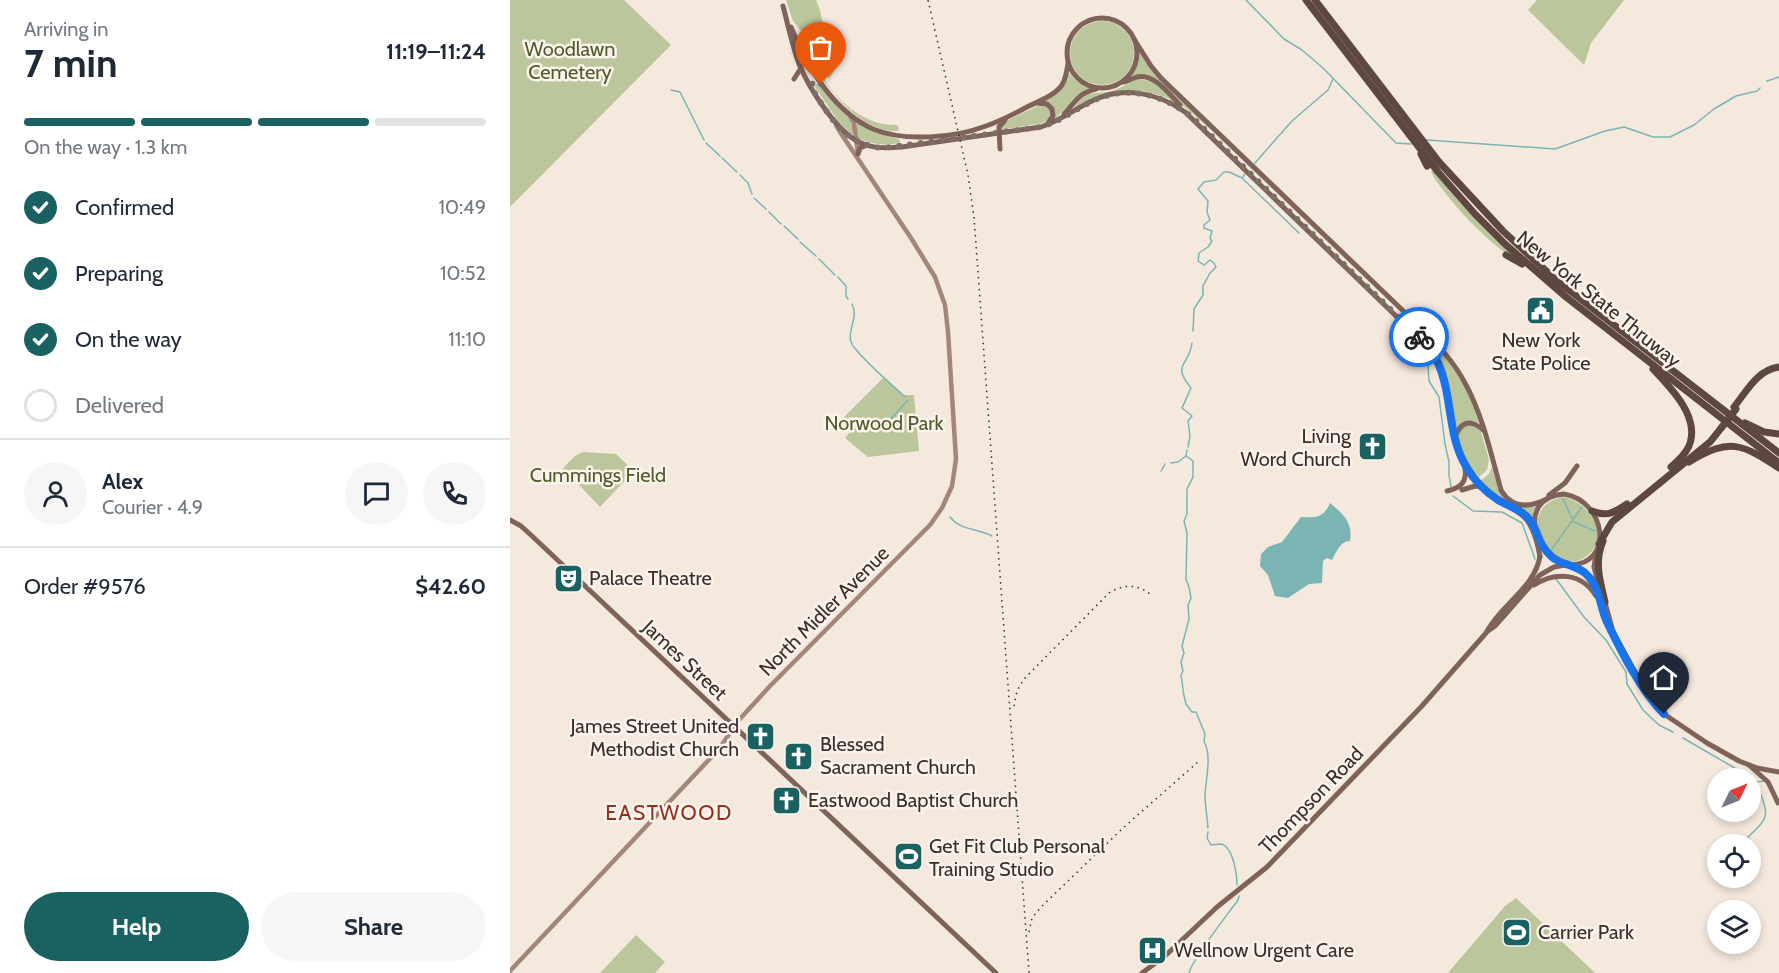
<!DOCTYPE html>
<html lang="en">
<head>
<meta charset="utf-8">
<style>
	:root { --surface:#fff; --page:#f6f6f7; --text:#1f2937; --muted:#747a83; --line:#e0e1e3; --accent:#1a6161 }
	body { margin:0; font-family:Cabin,sans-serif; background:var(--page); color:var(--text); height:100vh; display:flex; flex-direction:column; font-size:22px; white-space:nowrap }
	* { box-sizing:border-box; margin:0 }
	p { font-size:20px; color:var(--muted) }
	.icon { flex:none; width:33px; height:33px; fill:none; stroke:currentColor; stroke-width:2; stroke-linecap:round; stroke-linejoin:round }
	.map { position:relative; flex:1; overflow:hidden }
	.drawer { display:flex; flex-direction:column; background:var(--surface); width:510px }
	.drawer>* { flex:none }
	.needle { width:39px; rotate:47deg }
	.tools { position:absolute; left:1197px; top:768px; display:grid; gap:12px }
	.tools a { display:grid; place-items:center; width:54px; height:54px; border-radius:50%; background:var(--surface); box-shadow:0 3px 9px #0003; font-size:30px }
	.pin { position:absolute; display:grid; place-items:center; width:51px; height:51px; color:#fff; margin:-62px -26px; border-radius:50% 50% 50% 0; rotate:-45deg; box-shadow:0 0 6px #0007 }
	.pin .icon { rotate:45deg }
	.courier { position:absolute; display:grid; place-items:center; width:60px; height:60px; margin:-30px; border:4px solid #1a73e8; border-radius:50%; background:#fff; color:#222; box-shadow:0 2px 8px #0007 }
	.head em { font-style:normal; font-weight:700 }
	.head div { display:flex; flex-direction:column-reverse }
	.head { display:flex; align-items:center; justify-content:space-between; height:102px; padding:0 24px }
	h1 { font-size:39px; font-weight:700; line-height:45px }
	.bar { display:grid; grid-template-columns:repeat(4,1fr); gap:9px 6px; align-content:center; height:72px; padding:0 24px }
	.bar i { height:8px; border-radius:4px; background:var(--line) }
	.bar .current { background:var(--accent) }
	.bar p { grid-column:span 4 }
	.line { display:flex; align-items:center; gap:15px; padding:0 24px; border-top:2px solid var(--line) }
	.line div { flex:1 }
	.round { display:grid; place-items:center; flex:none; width:63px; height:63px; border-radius:32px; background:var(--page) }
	ol { padding:0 24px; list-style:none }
	li { display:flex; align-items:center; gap:18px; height:66px }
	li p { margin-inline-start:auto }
	li .icon { padding:6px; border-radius:50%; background:var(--accent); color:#fff; stroke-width:4 }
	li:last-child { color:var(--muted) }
	li i { width:33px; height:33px; border:3px solid var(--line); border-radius:50% }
	.cta { display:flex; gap:12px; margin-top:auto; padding:12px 24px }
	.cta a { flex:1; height:69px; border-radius:36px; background:var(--accent); color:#fff; font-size:24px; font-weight:700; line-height:69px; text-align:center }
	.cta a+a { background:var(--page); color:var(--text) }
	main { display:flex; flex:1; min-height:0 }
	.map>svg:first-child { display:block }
	.green { fill:#bbc69c }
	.water { fill:#7ab5b4 }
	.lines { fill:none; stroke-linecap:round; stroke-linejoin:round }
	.stream { stroke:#7ab5b4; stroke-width:1.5 }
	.secondary { stroke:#a38679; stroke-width:4.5 }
	.primary { stroke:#7f6359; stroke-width:5 }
	.motorway { stroke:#5d473f; stroke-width:7 }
	.rail { stroke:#3b2e29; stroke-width:1.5; stroke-dasharray:1.5 4.5; stroke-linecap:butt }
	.motorway-bridge { stroke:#5d473f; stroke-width:7 }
	.done { stroke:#7c6f68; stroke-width:6; stroke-dasharray:0 10.8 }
	.route { stroke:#1a73e8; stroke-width:8 }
	.labels { text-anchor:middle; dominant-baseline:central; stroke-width:5; stroke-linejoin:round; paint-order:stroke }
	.park-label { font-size:20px; fill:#4d5c2a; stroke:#fcf3ec }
	.street-label { font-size:20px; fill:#3b2e29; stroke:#fcf3ec }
	.poi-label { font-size:20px; fill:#3b2e29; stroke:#fcf3ec; text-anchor:start }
	.neighbourhood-label { font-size:21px; letter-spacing:1.5px; fill:#93301a; stroke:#fcf3ec }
</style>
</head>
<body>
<main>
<section class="drawer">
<div class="head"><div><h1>7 min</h1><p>Arriving in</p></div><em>11:19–11:24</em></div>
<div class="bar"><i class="current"></i><i class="current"></i><i class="current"></i><i></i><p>On the way · 1.3 km</p></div>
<ol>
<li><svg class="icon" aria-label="check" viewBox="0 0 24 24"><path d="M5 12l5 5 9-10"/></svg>Confirmed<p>10:49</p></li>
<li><svg class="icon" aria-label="check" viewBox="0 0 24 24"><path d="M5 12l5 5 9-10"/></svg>Preparing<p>10:52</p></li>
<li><svg class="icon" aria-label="check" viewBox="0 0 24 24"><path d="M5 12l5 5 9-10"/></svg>On the way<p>11:10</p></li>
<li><i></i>Delivered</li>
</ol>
<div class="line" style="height:108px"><a class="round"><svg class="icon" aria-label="person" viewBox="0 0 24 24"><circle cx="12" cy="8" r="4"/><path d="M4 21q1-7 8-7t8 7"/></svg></a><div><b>Alex</b><p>Courier · 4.9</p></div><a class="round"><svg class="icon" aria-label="chat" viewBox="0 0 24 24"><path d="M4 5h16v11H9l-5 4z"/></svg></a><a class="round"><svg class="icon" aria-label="phone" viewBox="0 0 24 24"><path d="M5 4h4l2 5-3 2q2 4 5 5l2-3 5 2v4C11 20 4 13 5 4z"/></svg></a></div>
<div class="line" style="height:78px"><div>Order #9576</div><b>$42.60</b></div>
<div class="cta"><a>Help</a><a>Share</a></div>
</section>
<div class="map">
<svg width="1269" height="973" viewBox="0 0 1269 973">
	<rect width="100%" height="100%" fill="#f5e9de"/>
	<g class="green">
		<polygon points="0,0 114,0 161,45 0,207"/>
		<polygon points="276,0 306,0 310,10 315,34 326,68 319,79 302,37 290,30 283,21"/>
		<polygon points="1027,0 1114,0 1081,43 1074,65 1018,10"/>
		<circle cx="592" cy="53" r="32"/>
		<path d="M296 40 302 43C304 54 307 65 312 75 325 101 357 127 387 125L389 128 388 131C346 133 308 77 292 44L293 41Z"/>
		<polygon points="628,48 638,65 705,133 638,76 623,75 629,60"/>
		<path d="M559 73 565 80 579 88C564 94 558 110 543 119L544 116 533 101 541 97Z"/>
		<path d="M629 79C644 80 653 91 664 101 622 82 604 91 565 107 578 86 587 97 607 89 615 86 621 81 629 79Z"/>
		<polygon points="306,84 308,84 340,118 343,124 343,134 341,134 328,121 305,87"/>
		<polygon points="532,104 540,109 541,117 533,123 490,130 494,122"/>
		<path d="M346 122 370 134 389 139 390 142C376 147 361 144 347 138Z"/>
		<path d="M924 170 1008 259C984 252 932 194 921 172Z"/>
		<path d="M897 321C933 344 957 383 969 423L964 421 946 431C940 400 938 367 917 342 911 334 904 328 897 321Z"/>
		<polygon points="374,377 394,395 404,395 409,451 358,457 335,438 341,431 330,421"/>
		<path d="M956 425H963L971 432 979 460 977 470 969 477 965 476C959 467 944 443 949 432 949 432 956 425 956 425Z"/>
		<polygon points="73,452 106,454 124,471 90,507 71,487 54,474 53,468 65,456"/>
		<path d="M982 467C990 496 992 508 1025 507L1022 520C1005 508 986 497 970 481L979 474Z"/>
		<path d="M1053 497C1078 501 1102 535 1078 555 1044 584 998 508 1053 497Z"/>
		<polygon points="1006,898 1083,971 1085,973 938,973 995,906"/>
		<polygon points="126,935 155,962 145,973 90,973"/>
	</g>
	<path class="water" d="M820 503C833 514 843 522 840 541 830 541 826 553 822 560L817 558 813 561 812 583 799 584 778 598 765 596 758 575 750 566 751 554 758 547 772 542 791 517C805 518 814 518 820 503Z"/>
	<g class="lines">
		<g class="stream">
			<polyline points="736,0 774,39 792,50 813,68 886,143 901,144"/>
			<polyline points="1257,81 1269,77"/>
			<polyline points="161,90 170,92 194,140"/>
			<polyline points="917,140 1045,149 1095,131 1114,127 1143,137 1160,137 1184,125 1204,109 1226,96 1247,91 1250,88"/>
			<polyline points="196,143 210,156"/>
			<polyline points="212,158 227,172"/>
			<polyline points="745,163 782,121 818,90 823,79"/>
			<polyline points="230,175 238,183 242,194"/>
			<polyline points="733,179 789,233"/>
			<polyline points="244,198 256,209"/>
			<polyline points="259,212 271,224"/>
			<polyline points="274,226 288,239"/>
			<polyline points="290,242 306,256"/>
			<polyline points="309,259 325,275"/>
			<polyline points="328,277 336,286 336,296 338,299"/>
			<path d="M342 304C349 317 337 329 341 342 344 352 385 388 395 397"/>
			<polyline points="683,331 684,309 693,295 693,286 700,273 706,267 704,263 700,260 694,265 688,261 689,253 698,247 702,241 700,238 702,231 694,228 694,225 700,220 697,212 698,201 688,189 694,182 706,180 714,172 719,172 732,178 735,174"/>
			<polyline points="886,332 904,348 918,366 919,381 929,397 935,444 939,462 939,475 941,487"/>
			<polyline points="380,423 379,421 398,400"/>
			<path d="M678 447 680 436 678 421 682 416 672 408 681 388C661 363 679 367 682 343"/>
			<path d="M677 450 676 456 683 461V477L677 489V514L674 521 677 533 676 579 679 587 681 598 678 605 679 619 672 646 674 653 671 662 673 671 671 675 674 696 676 704 682 712H686L695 734 694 741C702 757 696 777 695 794 695 805 697 816 698 828"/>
			<polyline points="661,463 668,462 676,456"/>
			<polyline points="651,471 655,464"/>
			<polyline points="943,496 963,511 992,512 1012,523 1025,559"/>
			<polyline points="1053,499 1063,520"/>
			<path d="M440 517C451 531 467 528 482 536"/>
			<polyline points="1064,522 1085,531"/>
			<polyline points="1042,549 1072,507"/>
			<polyline points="1046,579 1074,617 1096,640 1116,672 1117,684 1133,710 1149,725 1163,732"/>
			<polyline points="1173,738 1242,778 1245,782 1254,781"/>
			<path d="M698 832 697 838 701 845C704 845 707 844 711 844 723 846 727 875 727 885"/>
			<path d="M1231 844C1260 815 1261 821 1246 782"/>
			<path d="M679 973C682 959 718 914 728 900L729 896"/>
		</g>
		<g class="secondary">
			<polyline points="340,116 344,123 348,154"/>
			<polyline points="0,971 209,749 228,721 260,686 420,525 432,508 442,486 446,459 438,332 435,305 425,277 401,238 332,135 326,125"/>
		</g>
		<g class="primary">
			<path d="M273 6C278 25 282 45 289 64 299 88 327 133 351 143 364 149 378 148 392 147L531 127C549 121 565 109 582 101 613 86 647 92 675 112L918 347C945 382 933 432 957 468 966 482 979 494 993 503 1000 508 1010 512 1016 519 1024 529 1028 545 1030 557"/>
			<circle cx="592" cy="53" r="35"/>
			<path d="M281 27C297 66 323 111 363 129 394 142 445 138 476 126 490 121 504 114 517 107 529 101 544 96 552 85 556 78 557 71 558 63"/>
			<path d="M624 39 641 66 651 78 911 328C928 345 944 362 955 383 973 416 981 454 991 490 1002 509 1019 508 1037 499"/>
			<polyline points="284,79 291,68"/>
			<path d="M614 82C618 81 623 78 627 77 644 73 660 95 670 105"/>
			<polyline points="527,103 537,104 542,109 543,116 538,123"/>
			<path d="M554 114C566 102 568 93 586 89"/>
			<polyline points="490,149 489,127 495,120"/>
			<polyline points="348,154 350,148 357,145"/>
			<path d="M945 438C950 422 960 418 973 430"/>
			<polyline points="952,490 965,486 973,487"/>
			<path d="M937 491C951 488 957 482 955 468"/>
			<path d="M1054 494C1096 501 1105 564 1060 565 1029 566 1002 498 1054 494Z"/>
			<polyline points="1039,495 1055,483 1067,466"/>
			<polyline points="0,520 11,526 22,536 486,973"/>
			<polyline points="1086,553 1084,567 1087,579"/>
			<polyline points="1059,566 1075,573 1085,584 1098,623 1139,697 1154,714 1197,743 1229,761 1247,768 1269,772"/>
			<path d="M1024 585C1046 571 1072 573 1086 596"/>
			<polyline points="1094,599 1102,628"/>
			<polyline points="978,631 985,626 1030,575 1044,567 1055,565"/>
			<polyline points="1239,765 1258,782 1268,803"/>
			<path d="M632 973 655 956 707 907 757 867 911 707 976 633C990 605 1025 588 1030 556"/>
		</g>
		<g class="motorway">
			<polyline points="796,0 928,172 965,214 995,244 1056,297 1269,463"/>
			<polyline points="805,0 929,162 993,231 1046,280 1269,453"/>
			<polyline points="911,154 917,166"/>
			<polyline points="996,255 1012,264"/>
			<path d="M1143 369C1160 387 1191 417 1179 446 1175 455 1168 461 1161 467"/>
			<path d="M1224 407C1237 391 1247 370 1269 367"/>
			<polyline points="1235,423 1254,432 1269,434"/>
			<path d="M1179 462C1220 437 1232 444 1269 468"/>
			<path d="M1082 511C1097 517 1104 513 1117 504"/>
			<path d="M1093 541C1084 562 1090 580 1095 602"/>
			<polyline points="1089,544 1102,522 1200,442 1212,427"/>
		</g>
		<g class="rail">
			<polyline points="418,0 458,175 464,217 519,973"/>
			<path d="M504 706 507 691 514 679 599 593C613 584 627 584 640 594"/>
			<polyline points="519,932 522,918 530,908 613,828 688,762"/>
		</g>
		<polyline class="motorway-bridge" points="1212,427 1226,409"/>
	</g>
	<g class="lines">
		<path class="done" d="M311 84 306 81 303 82 301 87C320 117 334 145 373 148L531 127C549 122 564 110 581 102 617 84 652 94 682 117L909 337"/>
		<path class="route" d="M909 337C916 345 923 353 928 363 943 396 937 437 957 468 964 480 976 492 988 500 998 506 1011 509 1019 519 1029 531 1027 544 1042 557 1053 566 1069 565 1078 576 1090 588 1090 607 1097 622 1111 651 1131 691 1154 714"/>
	</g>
	<defs>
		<symbol id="civic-square" viewBox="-11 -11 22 22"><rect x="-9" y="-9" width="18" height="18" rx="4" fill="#1a6161" stroke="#fcf3ec"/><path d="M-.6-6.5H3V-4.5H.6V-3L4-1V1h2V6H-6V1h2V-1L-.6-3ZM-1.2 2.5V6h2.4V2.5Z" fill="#fff"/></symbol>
		<symbol id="church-square" viewBox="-11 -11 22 22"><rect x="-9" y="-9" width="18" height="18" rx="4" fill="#1a6161" stroke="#fcf3ec"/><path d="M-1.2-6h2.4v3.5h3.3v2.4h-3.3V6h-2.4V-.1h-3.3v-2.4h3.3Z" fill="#fff"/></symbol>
		<symbol id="theatre-square" viewBox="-11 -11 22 22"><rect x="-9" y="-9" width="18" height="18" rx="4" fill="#1a6161" stroke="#fcf3ec"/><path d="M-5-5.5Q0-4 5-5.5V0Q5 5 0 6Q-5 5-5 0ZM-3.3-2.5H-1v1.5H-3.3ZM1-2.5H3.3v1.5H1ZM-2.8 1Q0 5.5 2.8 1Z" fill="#fff"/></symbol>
		<symbol id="stadium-square" viewBox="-11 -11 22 22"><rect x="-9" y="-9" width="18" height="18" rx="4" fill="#1a6161" stroke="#fcf3ec"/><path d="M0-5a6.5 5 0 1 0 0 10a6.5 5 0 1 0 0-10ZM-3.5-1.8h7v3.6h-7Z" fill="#fff"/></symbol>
		<symbol id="hospital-square" viewBox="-11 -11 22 22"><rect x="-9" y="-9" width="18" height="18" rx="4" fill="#1a6161" stroke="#fcf3ec"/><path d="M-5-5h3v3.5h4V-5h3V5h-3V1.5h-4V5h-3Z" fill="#fff"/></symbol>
	</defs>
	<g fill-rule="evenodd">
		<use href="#civic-square" x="1014" y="294" width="33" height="33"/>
		<use href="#church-square" x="846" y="430" width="33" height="33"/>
		<use href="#theatre-square" x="42" y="562" width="33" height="33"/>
		<use href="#church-square" x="234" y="720" width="33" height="33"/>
		<use href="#church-square" x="272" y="740" width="33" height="33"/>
		<use href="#church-square" x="260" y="784" width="33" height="33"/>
		<use href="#stadium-square" x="382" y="840" width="33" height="33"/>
		<use href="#stadium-square" x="990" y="916" width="33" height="33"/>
		<use href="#hospital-square" x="626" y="934" width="33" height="33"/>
	</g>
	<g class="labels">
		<g class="park-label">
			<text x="60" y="49">Woodlawn<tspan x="60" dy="23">Cemetery</tspan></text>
			<text x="374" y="423">Norwood Park</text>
			<text x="88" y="475">Cummings Field</text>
		</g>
		<g class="street-label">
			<text transform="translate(1089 299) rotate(39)">New York State Thruway</text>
			<text transform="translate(314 611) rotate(-45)">North Midler Avenue</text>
			<text transform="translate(175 660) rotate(43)">James Street</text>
			<text transform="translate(801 800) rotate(-46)">Thompson Road</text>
		</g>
		<g class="poi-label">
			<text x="1031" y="340" text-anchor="middle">New York<tspan x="1031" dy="23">State Police</tspan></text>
			<text x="841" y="436" text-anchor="end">Living<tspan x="841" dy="23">Word Church</tspan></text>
			<text x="79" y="578">Palace Theatre</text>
			<text x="229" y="726" text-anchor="end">James Street United<tspan x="229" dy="23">Methodist Church</tspan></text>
			<text x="310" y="744">Blessed<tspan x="310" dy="23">Sacrament Church</tspan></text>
			<text x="298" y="800">Eastwood Baptist Church</text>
			<text x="419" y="846">Get Fit Club Personal<tspan x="419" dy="23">Training Studio</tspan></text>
			<text x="1028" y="932">Carrier Park</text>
			<text x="664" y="950">Wellnow Urgent Care</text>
		</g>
		<g class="neighbourhood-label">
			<text x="159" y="812">EASTWOOD</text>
		</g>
	</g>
</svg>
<div class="tools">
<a><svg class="needle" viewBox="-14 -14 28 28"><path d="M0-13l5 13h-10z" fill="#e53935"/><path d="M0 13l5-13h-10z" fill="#747a83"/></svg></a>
<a><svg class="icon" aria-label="locate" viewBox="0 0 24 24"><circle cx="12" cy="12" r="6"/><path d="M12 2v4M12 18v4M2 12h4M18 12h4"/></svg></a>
<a><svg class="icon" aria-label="layers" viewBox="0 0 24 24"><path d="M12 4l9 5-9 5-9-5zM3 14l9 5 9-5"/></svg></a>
</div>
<div class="pin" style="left:311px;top:84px;background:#ea580c"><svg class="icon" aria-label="bag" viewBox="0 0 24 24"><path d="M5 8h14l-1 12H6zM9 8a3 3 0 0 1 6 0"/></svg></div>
<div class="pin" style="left:1154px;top:714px;background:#1f2937"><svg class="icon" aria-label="home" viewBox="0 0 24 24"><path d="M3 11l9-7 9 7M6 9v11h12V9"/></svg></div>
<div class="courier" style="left:909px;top:337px"><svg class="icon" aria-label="bike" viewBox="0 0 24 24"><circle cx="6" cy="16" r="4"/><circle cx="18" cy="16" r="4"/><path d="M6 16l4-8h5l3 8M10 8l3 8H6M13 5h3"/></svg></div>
</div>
</main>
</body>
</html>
